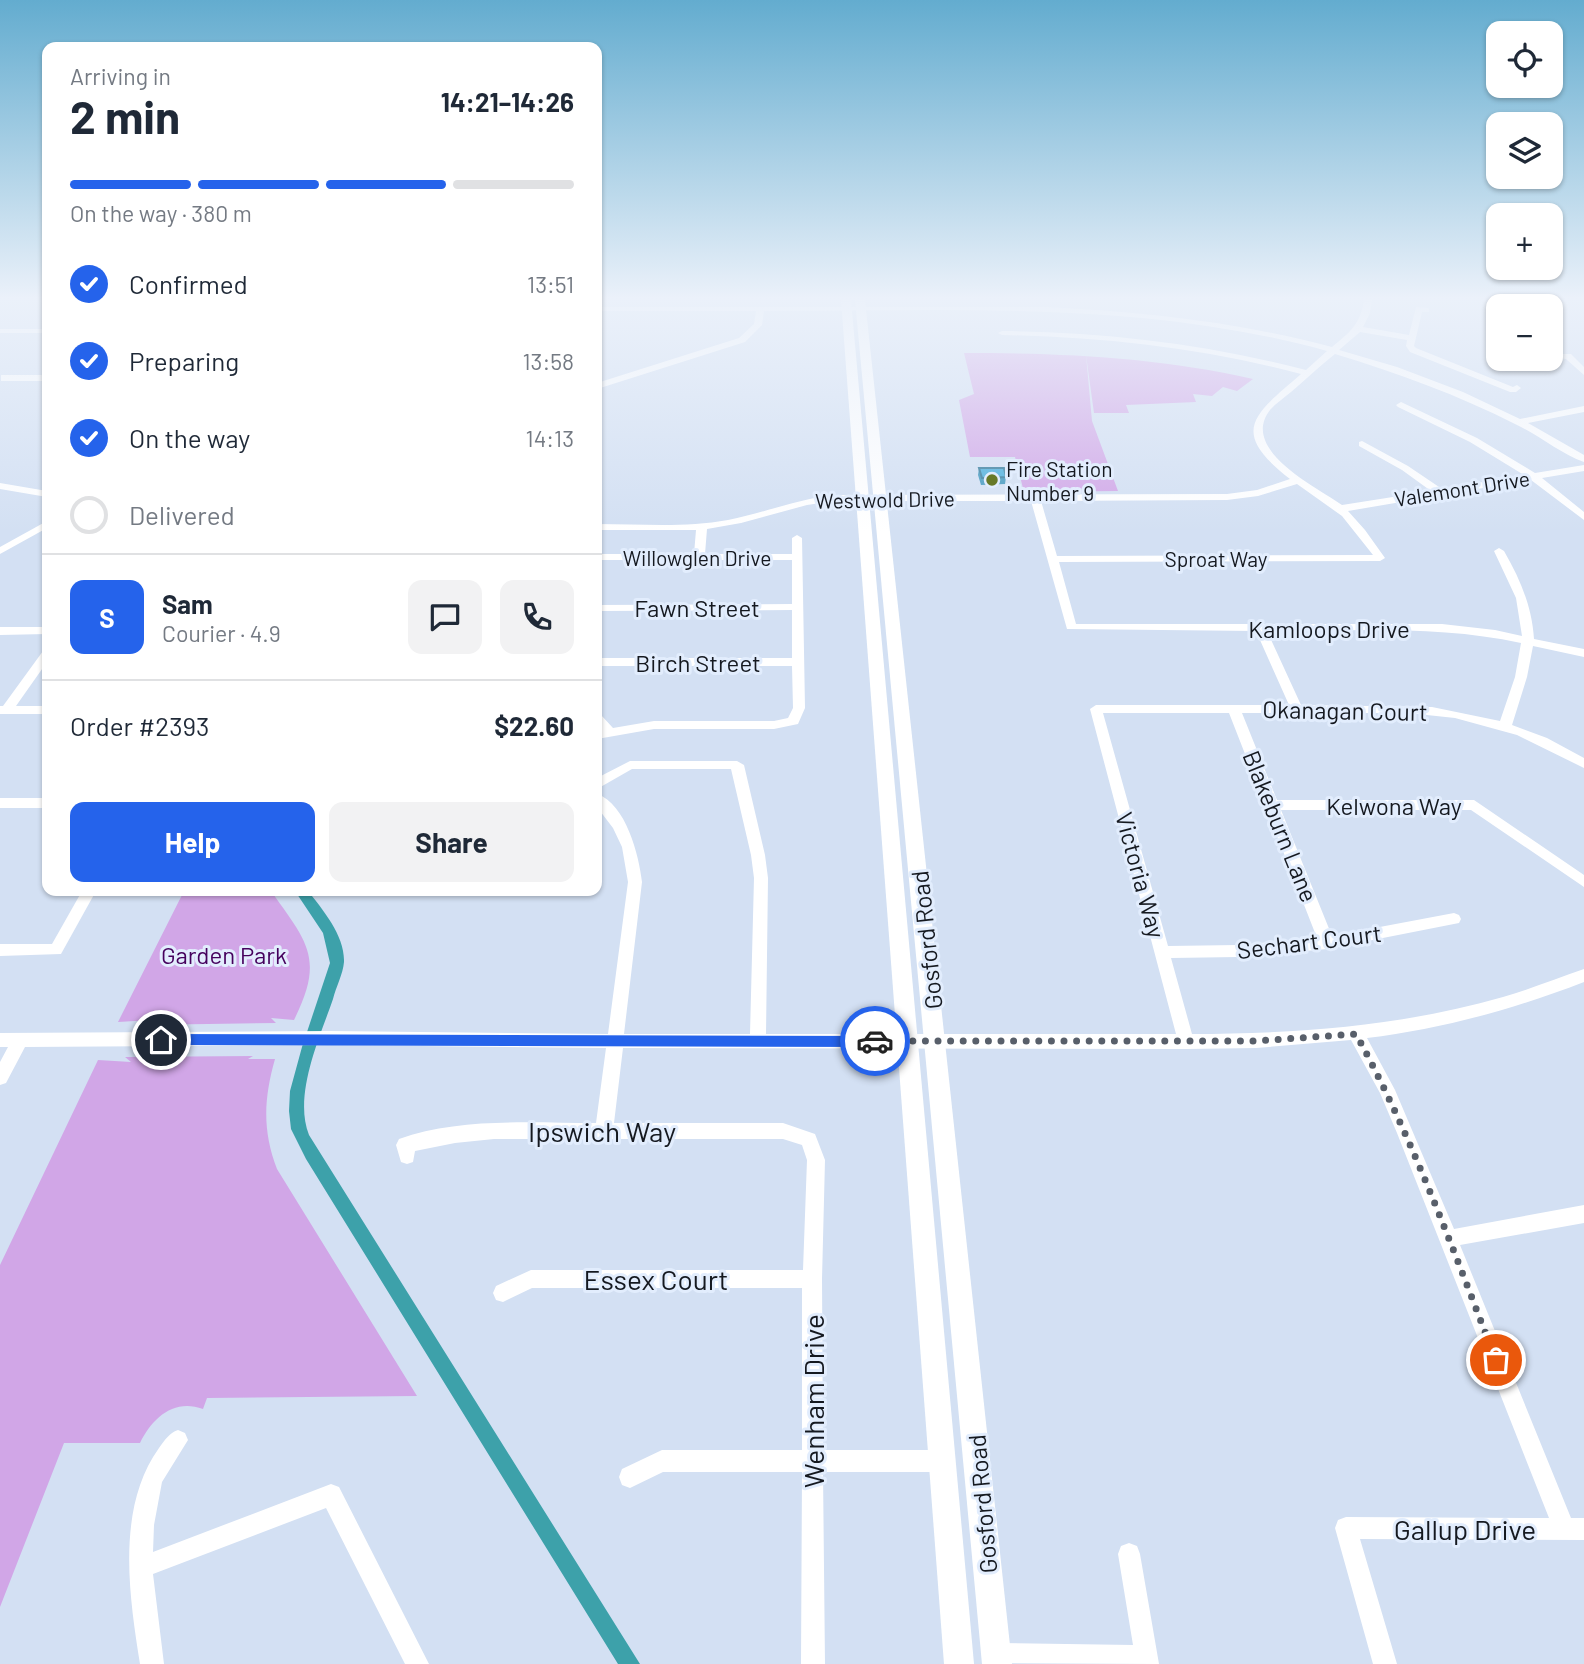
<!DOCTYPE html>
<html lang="en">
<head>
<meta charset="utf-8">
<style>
	:root { --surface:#fff; --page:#f2f2f3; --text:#1f2937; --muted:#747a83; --line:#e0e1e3; --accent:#2563eb }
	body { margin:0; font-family:Barlow,sans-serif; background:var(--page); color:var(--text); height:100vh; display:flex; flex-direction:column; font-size:26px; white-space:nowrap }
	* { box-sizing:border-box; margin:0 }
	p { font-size:23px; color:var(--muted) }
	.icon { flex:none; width:38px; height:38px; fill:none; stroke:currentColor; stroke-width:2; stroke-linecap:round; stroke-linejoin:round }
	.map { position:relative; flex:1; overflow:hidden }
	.side { position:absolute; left:42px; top:42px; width:560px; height:854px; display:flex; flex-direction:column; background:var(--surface); border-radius:14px; box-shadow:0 2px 5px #0004 }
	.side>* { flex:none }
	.buttons { position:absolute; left:1486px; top:21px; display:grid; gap:14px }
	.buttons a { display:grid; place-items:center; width:77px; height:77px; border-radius:14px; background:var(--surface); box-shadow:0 2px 5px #0004; font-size:35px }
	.pin { position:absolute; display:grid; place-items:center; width:60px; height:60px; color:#fff; margin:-30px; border:4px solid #fff; border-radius:50%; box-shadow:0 2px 7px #0007 }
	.courier { position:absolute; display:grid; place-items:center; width:70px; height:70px; margin:-35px; border:5px solid #2563eb; border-radius:50%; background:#fff; color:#222; box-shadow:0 2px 9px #0007 }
	.head em { font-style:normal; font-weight:700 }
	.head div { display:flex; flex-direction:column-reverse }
	.head { display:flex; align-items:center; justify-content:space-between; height:119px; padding:0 28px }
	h1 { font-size:46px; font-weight:700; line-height:52px }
	.bar { display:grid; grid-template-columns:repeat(4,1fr); gap:10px 7px; align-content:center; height:84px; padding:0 28px }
	.bar i { height:9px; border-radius:5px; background:var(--line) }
	.bar .selected { background:var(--accent) }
	.bar p { grid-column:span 4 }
	.line { display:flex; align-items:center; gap:18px; padding:0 28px; border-top:2px solid var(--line) }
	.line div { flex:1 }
	.round { display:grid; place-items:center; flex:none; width:74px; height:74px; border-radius:14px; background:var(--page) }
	ol { padding:0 28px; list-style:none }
	li { display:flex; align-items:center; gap:21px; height:77px }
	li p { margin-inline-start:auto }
	li .icon { padding:7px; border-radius:50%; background:var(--accent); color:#fff; stroke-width:4 }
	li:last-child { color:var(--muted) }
	li i { width:38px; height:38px; border:4px solid var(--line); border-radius:50% }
	.action { display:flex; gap:14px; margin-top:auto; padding:14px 28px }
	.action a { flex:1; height:80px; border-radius:14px; background:var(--accent); color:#fff; font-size:28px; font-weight:700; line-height:80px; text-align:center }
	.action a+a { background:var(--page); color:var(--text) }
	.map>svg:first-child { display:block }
	.green { fill:#d1a6e7 }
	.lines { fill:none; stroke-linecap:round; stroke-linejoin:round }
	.canal { fill:#3da1aa; fill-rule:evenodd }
	.minor { fill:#fff; fill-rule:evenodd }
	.major { fill:#fff; fill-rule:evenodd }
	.wall { fill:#3d95bc }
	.building { fill:#47addb; stroke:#327999; stroke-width:2 }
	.route { fill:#2563eb }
	.done { stroke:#585f6a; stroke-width:7; stroke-dasharray:0 12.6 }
	.poi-dot { fill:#677928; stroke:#e2edfd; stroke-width:2.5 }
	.labels { text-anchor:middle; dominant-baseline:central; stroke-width:6; stroke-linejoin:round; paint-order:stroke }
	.far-poi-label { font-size:21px; fill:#151920; stroke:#e2edfd; text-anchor:start }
	.far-street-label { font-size:21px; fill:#151920; stroke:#e2edfd }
	.street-label { font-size:24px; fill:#151920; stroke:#e2edfd }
	.park-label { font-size:24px; fill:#45015d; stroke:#e2edfd }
	.near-street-label { font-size:28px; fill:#151920; stroke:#e2edfd }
</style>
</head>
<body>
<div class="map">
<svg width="1584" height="1664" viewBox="0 0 1584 1664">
	<rect width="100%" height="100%" fill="#d3e0f3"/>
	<g class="green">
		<path d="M964 353C1062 353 1157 357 1253 379L1237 391 1223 387 1212 396 1193 394 1196 402 1126 405 1129 413H1094L1086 355 1092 421 1118 491 1024 492 1015 457H970L959 400 974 394Z"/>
		<path d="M184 891H271C307 942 325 958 294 1020L271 1018 276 1023 143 1025 152 1020 118 1022Z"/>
		<path d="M253 1056 248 1059H275C264 1098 262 1130 277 1169L417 1396 207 1398 203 1409C174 1398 152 1418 140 1443H64L0 1607V1265L98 1060 131 1062 125 1057Z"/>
	</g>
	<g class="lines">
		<path class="canal" d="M295 891H308C323 910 345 936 344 962 343 974 336 987 333 999 320 1037 293 1095 309 1135L640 1664H618L306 1159 291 1129 289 1111 290 1091 302 1047 330 963 323 933Z"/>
		<g class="minor">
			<path d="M1364 300H1372L1370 313 1363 327 1409 335 1416 307 1429 308V312H1422L1414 346 1416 348 1513 387 1517 385 1521 388 1516 392H1510L1410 352 1406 346 1407 340 1360 332 1339 350 1397 367 1463 392 1520 419 1584 406V412L1528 423 1584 455V462C1561 454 1540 436 1517 425 1458 395 1398 373 1335 354 1319 367 1306 379 1291 392 1284 398 1276 403 1270 410 1239 450 1317 487 1342 505L1431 491 1402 470 1359 446V442L1362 441 1408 466 1442 489 1524 475 1470 442 1398 407 1396 405 1401 402 1477 438 1535 473 1584 465V471L1542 478 1584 512V520L1531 480 1348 511 1365 530 1385 558 1380 561 1059 562 1076 624H1442L1495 630 1522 636 1516 598 1494 551 1499 548 1504 551C1520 579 1532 606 1534 639L1584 649V657L1533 646 1527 677 1512 725 1547 738 1584 758V768L1517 735 1455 718 1408 713H1242L1277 800H1474L1584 875V887L1471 810H1281L1332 936 1454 913 1459 915 1461 919 1459 923 1327 949 1238 957 1171 958 1192 1034C1297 1034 1402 1026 1503 997 1531 989 1557 978 1584 969V982C1514 1009 1442 1029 1367 1038L1395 1090 1454 1229 1584 1205V1223L1460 1245 1571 1518H1584V1540L1360 1539 1397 1664H1373L1335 1528 1338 1520 1346 1517 1549 1518 1397 1133 1380 1093 1351 1040 1256 1048 1186 1049 623 1048 614 1123H783L815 1134 825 1160 822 1279 823 1450H942L949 1454 953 1461 949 1468 942 1472H823L825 1664H801L802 1472H663L630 1488 622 1485 619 1477 622 1469 662 1450H802V1288H532L503 1302 496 1300 493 1293 496 1286 531 1270H803L807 1160 802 1145 783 1139H494L455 1143 415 1151 413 1162 407 1164 401 1162 396 1145 399 1139C459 1117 533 1123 596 1123L606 1048 329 1045 25 1047 6 1083 0 1085V1062L8 1047H0V1033L329 1031 608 1034 628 882 622 847 613 828 597 807V794C626 804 639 855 642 882L624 1034H750L754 878 751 855 731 769H632L597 789V778L630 761H737L744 765 765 855 768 878 766 1034H1176L1090 709 1096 705H1289L1256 631 1067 629 1031 501H834L807 505 741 523 707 529 705 554H792V538L797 535 802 538 805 708 798 724 774 729H654L597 739V731L600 730 597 726V714L601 715 613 728 654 721H774L788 718 793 708 792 666H597V658H792V610L597 611V605L792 604V560H597V554H694L696 530H597V524C640 524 685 528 728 520 764 513 797 499 834 495L1227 494 1257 490 1290 479C1228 431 1254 415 1301 374 1203 348 1104 337 1002 335L998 333 1002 331C1105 332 1206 344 1306 370L1327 351C1144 300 953 311 764 311L762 325 745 342 597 389V383L739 338 754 324 756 311H597V307H1048C1144 312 1239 322 1332 347 1350 332 1360 325 1364 300ZM1297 484 1342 516 1373 555 1057 556 1041 501 1227 500 1258 496ZM1267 631C1352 631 1438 625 1521 643L1515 677 1500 721 1432 707 1301 705ZM1103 713H1229L1317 938 1238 945 1168 946Z"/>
			<polygon points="1515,300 1523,300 1521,306 1513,306"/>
			<rect x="0" y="329" width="47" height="4"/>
			<polygon points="1558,354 1571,354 1584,367 1584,375 1566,359 1558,358"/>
			<rect x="1" y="375" width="46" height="6"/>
			<polygon points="0,483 47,491 47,497 0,489"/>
			<polygon points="47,521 47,528 0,554 0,547"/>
			<polygon points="0,627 47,627 47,634 0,635"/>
			<polygon points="47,650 47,662 16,706 47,706 47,714 0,714 0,706 3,706 43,651"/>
			<rect x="0" y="798" width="47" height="10"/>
			<polygon points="82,891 96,891 61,954 0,956 0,944 52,944"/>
			<path d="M178 1430 185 1433 188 1440 162 1482 154 1525 153 1552 331 1484 339 1487 429 1664H405L326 1508 153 1574 164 1664H140C129 1595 116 1508 159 1448 165 1440 169 1433 178 1430Z"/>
			<polygon points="1129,1543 1137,1546 1140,1554 1159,1664 988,1663 984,1655 988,1647 996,1643 1133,1645 1118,1554 1121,1546"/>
		</g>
		<g class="major">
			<polygon points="841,300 851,300 974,1664 944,1664"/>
			<polygon points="855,300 865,300 1012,1664 982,1664"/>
		</g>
	</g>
	<polygon class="wall" points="979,468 1006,477 1005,484 981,485 978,475"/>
	<polygon class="building" points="979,468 1004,468 1006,477 982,478"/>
	<linearGradient id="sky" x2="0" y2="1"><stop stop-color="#63accf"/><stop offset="0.56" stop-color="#ebf1fa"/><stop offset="1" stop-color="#ebf1fa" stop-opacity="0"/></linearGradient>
	<rect width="1584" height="532" fill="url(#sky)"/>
	<polygon class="route" points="161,1034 875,1036 882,1041 875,1047 161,1045 154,1040"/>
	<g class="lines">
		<path class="done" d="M875 1041H1256L1356 1034C1413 1138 1453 1250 1496 1360"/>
	</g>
	<circle class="poi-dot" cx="992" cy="480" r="7"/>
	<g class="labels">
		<g class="far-poi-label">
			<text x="1006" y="468">Fire Station<tspan x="1006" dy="24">Number 9</tspan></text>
		</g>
		<g class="far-street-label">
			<text transform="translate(1462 488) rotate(-9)">Valemont Drive</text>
			<text transform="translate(885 499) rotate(-1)">Westwold Drive</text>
			<text x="697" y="557">Willowglen Drive</text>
			<text x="1216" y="558">Sproat Way</text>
		</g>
		<g class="street-label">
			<text x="697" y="607">Fawn Street</text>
			<text x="1329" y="628">Kamloops Drive</text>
			<text x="698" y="662">Birch Street</text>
			<text transform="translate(1345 710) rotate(1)">Okanagan Court</text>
			<text x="1394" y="805">Kelwona Way</text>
			<text transform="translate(1281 826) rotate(68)">Blakeburn Lane</text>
			<text transform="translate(1141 875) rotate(75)">Victoria Way</text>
			<text transform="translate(926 940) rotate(-96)">Gosford Road</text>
			<text transform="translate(1309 941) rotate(-7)">Sechart Court</text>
			<text transform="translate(982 1504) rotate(-95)">Gosford Road</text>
		</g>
		<g class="park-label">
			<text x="224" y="954">Garden Park</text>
		</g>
		<g class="near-street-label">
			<text x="602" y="1131">Ipswich Way</text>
			<text x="656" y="1279">Essex Court</text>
			<text transform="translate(813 1401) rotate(-90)">Wenham Drive</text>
			<text x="1465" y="1529">Gallup Drive</text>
		</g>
	</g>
</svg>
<div class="buttons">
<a><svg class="icon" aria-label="locate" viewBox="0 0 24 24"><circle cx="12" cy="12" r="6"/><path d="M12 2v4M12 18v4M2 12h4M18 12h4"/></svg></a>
<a><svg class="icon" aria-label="layers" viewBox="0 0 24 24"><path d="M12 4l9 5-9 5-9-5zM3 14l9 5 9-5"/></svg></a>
<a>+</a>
<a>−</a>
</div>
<div class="pin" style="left:1496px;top:1360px;background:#ea580c"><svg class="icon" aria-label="bag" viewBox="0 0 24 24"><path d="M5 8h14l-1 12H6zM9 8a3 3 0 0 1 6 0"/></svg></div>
<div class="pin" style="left:161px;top:1040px;background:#1f2937"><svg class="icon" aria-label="home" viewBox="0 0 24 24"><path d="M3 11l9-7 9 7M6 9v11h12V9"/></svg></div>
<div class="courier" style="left:875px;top:1041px"><svg class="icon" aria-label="car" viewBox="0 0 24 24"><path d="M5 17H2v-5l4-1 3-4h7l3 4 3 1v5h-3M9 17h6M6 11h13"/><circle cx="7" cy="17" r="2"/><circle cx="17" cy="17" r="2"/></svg></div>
<section class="side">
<div class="head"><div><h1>2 min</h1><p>Arriving in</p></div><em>14:21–14:26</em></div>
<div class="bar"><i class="selected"></i><i class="selected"></i><i class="selected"></i><i></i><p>On the way · 380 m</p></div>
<ol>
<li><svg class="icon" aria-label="check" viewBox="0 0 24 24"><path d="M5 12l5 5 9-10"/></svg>Confirmed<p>13:51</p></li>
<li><svg class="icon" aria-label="check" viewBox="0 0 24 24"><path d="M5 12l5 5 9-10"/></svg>Preparing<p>13:58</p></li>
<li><svg class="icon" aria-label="check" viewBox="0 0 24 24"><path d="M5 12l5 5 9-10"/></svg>On the way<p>14:13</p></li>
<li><i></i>Delivered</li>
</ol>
<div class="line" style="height:126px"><b class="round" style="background:var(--accent);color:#fff">S</b><div><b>Sam</b><p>Courier · 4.9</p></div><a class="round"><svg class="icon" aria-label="chat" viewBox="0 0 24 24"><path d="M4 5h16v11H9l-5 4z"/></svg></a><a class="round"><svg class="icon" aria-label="phone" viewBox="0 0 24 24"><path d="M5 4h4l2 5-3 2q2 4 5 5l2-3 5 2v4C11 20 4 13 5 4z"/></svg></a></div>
<div class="line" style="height:91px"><div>Order #2393</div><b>$22.60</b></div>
<div class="action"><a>Help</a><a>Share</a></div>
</section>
</div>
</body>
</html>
